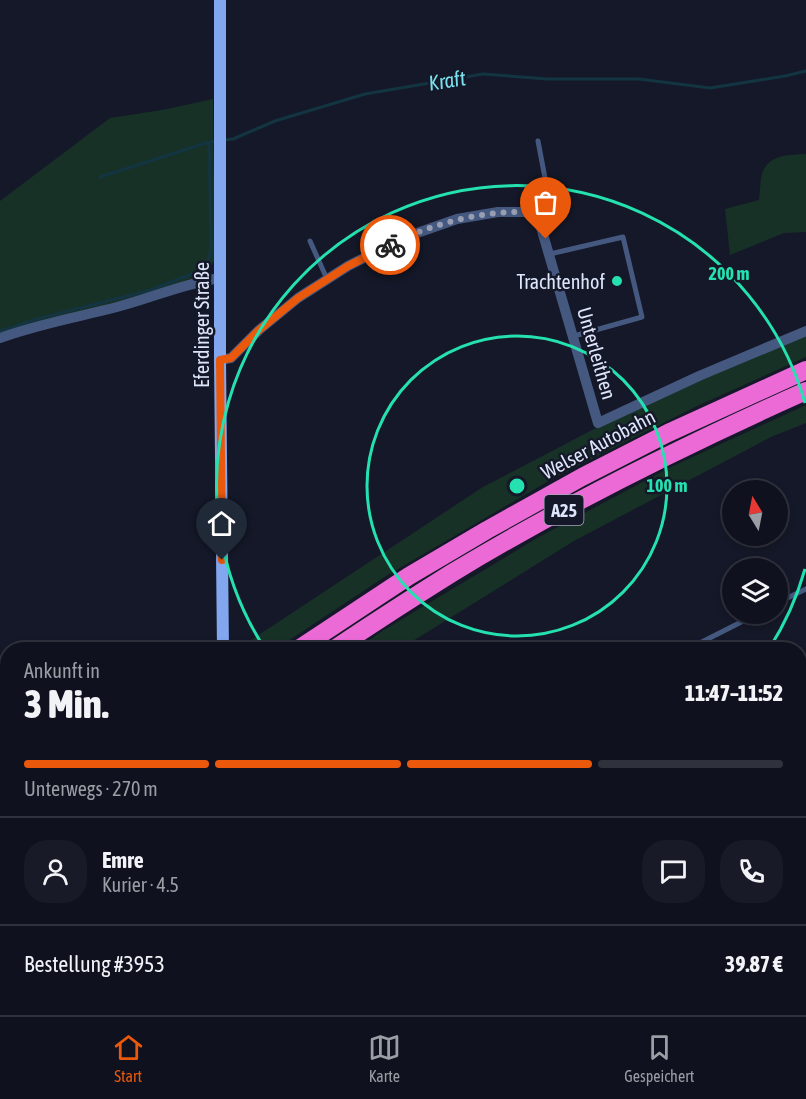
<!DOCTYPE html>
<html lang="de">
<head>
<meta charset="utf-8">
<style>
	:root { --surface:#0f121e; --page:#181b27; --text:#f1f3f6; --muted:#9b9ea4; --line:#2f323c; --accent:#ea580c }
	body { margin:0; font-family:"Asap Condensed",sans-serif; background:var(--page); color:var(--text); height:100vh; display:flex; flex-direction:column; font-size:22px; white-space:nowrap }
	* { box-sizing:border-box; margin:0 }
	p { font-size:20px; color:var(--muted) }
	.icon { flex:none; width:33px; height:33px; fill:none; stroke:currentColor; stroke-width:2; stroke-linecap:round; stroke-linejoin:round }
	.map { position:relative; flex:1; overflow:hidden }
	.sheet { position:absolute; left:0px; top:642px; width:807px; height:374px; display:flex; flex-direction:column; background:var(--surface); border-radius:24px 24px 0 0; box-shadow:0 3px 9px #0003,0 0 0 2px var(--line) }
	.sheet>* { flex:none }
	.needle { width:39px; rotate:350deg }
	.tools { position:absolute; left:722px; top:480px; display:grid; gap:12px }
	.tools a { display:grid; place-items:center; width:66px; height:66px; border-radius:50%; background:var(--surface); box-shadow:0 3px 9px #0003,0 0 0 2px var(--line); font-size:30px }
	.pin { position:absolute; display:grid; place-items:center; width:51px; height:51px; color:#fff; margin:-62px -26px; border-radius:50% 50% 50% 0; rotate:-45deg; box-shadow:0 0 6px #0007 }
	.pin .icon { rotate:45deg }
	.courier { position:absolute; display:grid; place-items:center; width:60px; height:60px; margin:-30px; border:4px solid #ea580c; border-radius:50%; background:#fff; color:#222; box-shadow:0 2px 8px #0007 }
	.headline em { font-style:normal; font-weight:800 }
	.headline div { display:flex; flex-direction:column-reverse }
	.headline { display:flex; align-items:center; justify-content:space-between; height:102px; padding:0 24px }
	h1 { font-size:39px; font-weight:800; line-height:45px }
	.bar { display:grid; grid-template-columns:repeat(4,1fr); gap:9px 6px; align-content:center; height:72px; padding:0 24px }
	.bar i { height:8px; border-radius:4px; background:var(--line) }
	.bar .current { background:var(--accent) }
	.bar p { grid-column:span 4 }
	.line { display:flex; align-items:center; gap:15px; padding:0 24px; border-top:2px solid var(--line) }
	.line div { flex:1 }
	.round { display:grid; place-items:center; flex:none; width:63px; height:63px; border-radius:24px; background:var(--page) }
	.tab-bar { display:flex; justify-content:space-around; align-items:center; height:84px; border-top:2px solid var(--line); background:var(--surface); font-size:16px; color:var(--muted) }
	.tab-bar a { display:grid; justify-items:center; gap:3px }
	.tab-bar .current { color:var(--accent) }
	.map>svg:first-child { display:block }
	.green { fill:#183127 }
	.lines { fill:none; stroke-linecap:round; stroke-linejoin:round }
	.stream { stroke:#133542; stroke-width:3 }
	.service { stroke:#455980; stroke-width:5 }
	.minor { stroke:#455980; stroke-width:10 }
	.tertiary { stroke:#455980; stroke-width:12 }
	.secondary { stroke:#83a7ee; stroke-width:12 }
	.motorway { stroke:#eb6ad6; stroke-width:18 }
	.done { stroke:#989eb1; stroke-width:6; stroke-dasharray:0 10.8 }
	.route { stroke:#ea580c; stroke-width:8 }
	.ring { fill:none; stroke:#25e1b0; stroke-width:3 }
	.poi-dot { fill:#25e1b0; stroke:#141828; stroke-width:2 }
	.labels { text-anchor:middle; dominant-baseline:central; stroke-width:5; stroke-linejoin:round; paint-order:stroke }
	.shield { fill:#141828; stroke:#a2a8bc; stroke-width:1.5 }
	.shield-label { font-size:18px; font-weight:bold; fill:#dfe6fb }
	.poi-label { font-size:20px; fill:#dfe6fb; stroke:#141828; text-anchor:end }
	.street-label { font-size:20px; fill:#dfe6fb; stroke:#141828 }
	.water-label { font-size:21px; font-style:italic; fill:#7be1ed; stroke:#141828 }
	.centre { fill:#25e1b0; stroke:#141828; stroke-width:3 }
	.ring-label { font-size:18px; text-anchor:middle; font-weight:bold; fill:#25e1b0; stroke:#141828; stroke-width:5; stroke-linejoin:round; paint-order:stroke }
</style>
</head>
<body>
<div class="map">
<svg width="806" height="1015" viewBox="0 0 806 1015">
	<rect width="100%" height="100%" fill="#141828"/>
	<g class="green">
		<polygon points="213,99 215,259 209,269 190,279 151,294 0,333 0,201 110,118 162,110"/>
		<path d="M806 154V232L784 233 730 255 725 209 759 200C760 193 760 178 763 171 771 154 790 155 806 154Z"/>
		<polygon points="806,334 806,357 697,406 552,479 386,576 276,649 236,650 483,487 594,429 725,368"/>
		<polygon points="806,405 806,423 771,437 574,541 400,649 356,649 384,630 539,537 673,466"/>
		<polygon points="806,972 806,1015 626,1015 655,1008 800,1008 800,974"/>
	</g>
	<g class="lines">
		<g class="stream">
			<polyline points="225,140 233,139 275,121 365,94 483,74 547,79 639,79 710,88 785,76 806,71"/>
			<polyline points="100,177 209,142 218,141"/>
			<polyline points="0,331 37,319 151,290 194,273 206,265 209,257 211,247 209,143"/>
			<polyline points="800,971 806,970"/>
			<polyline points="614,1015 644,1008"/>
		</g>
		<g class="service">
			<polyline points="538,141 548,194 538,217"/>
			<polyline points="310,241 327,279"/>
			<polyline points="550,254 623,237 642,317 574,336"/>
			<polyline points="777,603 806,589"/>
			<polyline points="686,650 757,614"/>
			<polyline points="286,1008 288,1015"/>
		</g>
		<g class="minor">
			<path d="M0 338C38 324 78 317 117 307 152 298 185 283 220 278"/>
			<polyline points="220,360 231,358 259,330 298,298 348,266 403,238 457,219 498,212 531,212 538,217 598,423 699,376 806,331"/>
			<polyline points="349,1008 349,1015"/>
		</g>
		<g class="tertiary">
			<polyline points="800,879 806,877"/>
			<polyline points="493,1015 514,1008"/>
		</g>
		<g class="secondary">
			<polyline points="220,0 220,360 223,650"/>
			<polyline points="220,1015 222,1008"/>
		</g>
		<g class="motorway">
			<polyline points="297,650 409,576 487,530 582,477 668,433 806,370"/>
			<path d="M333 650C372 624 412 598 452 573 566 504 685 445 806 391"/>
			<polyline points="0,881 8,874"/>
			<polyline points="0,916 8,907"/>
		</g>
	</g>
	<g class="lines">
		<path class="done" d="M390 245C429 225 473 213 516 212 520 212 527 211 531 212 541 214 543 230 546 239"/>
		<polyline class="route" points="222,560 220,360 231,358 259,330 298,298 348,266 390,245"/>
	</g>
	<g class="ring">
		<circle cx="517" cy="486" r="150"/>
		<path d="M805 569A300 300 0 0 1 769 649M265 649A300 300 0 1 1 805 403"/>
	</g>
	<circle class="poi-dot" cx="617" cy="281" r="6"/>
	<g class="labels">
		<rect class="shield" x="544.5" y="495" width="39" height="30" rx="4.5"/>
		<g class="shield-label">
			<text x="564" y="510">A25</text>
		</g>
		<g class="poi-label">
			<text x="605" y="281">Trachtenhof</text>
		</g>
		<g class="street-label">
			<text transform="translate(201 325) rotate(-90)">Eferdinger Straße</text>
			<text transform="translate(597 353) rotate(74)">Unterleithen</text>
			<text transform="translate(598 444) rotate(-28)">Welser Autobahn</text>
		</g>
		<g class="water-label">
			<text transform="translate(447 80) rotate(-9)">Kraft</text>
		</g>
	</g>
	<circle cx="517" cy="486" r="9" class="centre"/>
	<g class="ring-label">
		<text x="729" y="280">200 m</text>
		<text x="667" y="492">100 m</text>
	</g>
</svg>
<div class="tools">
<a><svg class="needle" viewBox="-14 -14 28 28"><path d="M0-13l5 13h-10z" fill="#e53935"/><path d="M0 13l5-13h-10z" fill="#9b9ea4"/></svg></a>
<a><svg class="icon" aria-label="layers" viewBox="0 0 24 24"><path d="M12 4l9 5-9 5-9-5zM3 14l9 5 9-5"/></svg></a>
</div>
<div class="pin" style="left:546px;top:239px;background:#ea580c"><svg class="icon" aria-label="bag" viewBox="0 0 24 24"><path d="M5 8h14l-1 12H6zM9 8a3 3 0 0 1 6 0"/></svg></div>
<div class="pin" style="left:222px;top:560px;background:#1f2937"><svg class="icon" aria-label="home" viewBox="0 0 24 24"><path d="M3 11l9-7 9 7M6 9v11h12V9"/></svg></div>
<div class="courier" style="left:390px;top:245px"><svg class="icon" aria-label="bike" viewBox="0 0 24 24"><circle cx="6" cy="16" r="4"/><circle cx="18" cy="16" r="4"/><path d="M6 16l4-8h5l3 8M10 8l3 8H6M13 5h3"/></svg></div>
<section class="sheet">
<div class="headline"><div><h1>3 Min.</h1><p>Ankunft in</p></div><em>11:47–11:52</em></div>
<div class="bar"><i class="current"></i><i class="current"></i><i class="current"></i><i></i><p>Unterwegs · 270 m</p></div>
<div class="line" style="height:108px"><a class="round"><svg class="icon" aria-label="person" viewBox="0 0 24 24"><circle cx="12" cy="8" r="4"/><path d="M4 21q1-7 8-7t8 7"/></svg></a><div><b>Emre</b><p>Kurier · 4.5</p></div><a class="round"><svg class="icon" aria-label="chat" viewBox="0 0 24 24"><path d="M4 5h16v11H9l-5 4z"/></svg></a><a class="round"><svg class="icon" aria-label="phone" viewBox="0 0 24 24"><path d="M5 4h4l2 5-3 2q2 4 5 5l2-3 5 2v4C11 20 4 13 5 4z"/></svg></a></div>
<div class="line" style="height:78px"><div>Bestellung #3953</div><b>39.87 €</b></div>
</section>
</div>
<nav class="tab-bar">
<a class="current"><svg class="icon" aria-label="home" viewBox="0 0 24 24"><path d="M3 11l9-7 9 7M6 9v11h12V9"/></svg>Start</a>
<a><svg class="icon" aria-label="map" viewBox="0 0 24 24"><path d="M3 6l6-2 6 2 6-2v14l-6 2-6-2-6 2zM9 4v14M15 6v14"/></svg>Karte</a>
<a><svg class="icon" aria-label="saved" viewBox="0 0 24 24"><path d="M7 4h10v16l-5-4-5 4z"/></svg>Gespeichert</a>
</nav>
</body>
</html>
